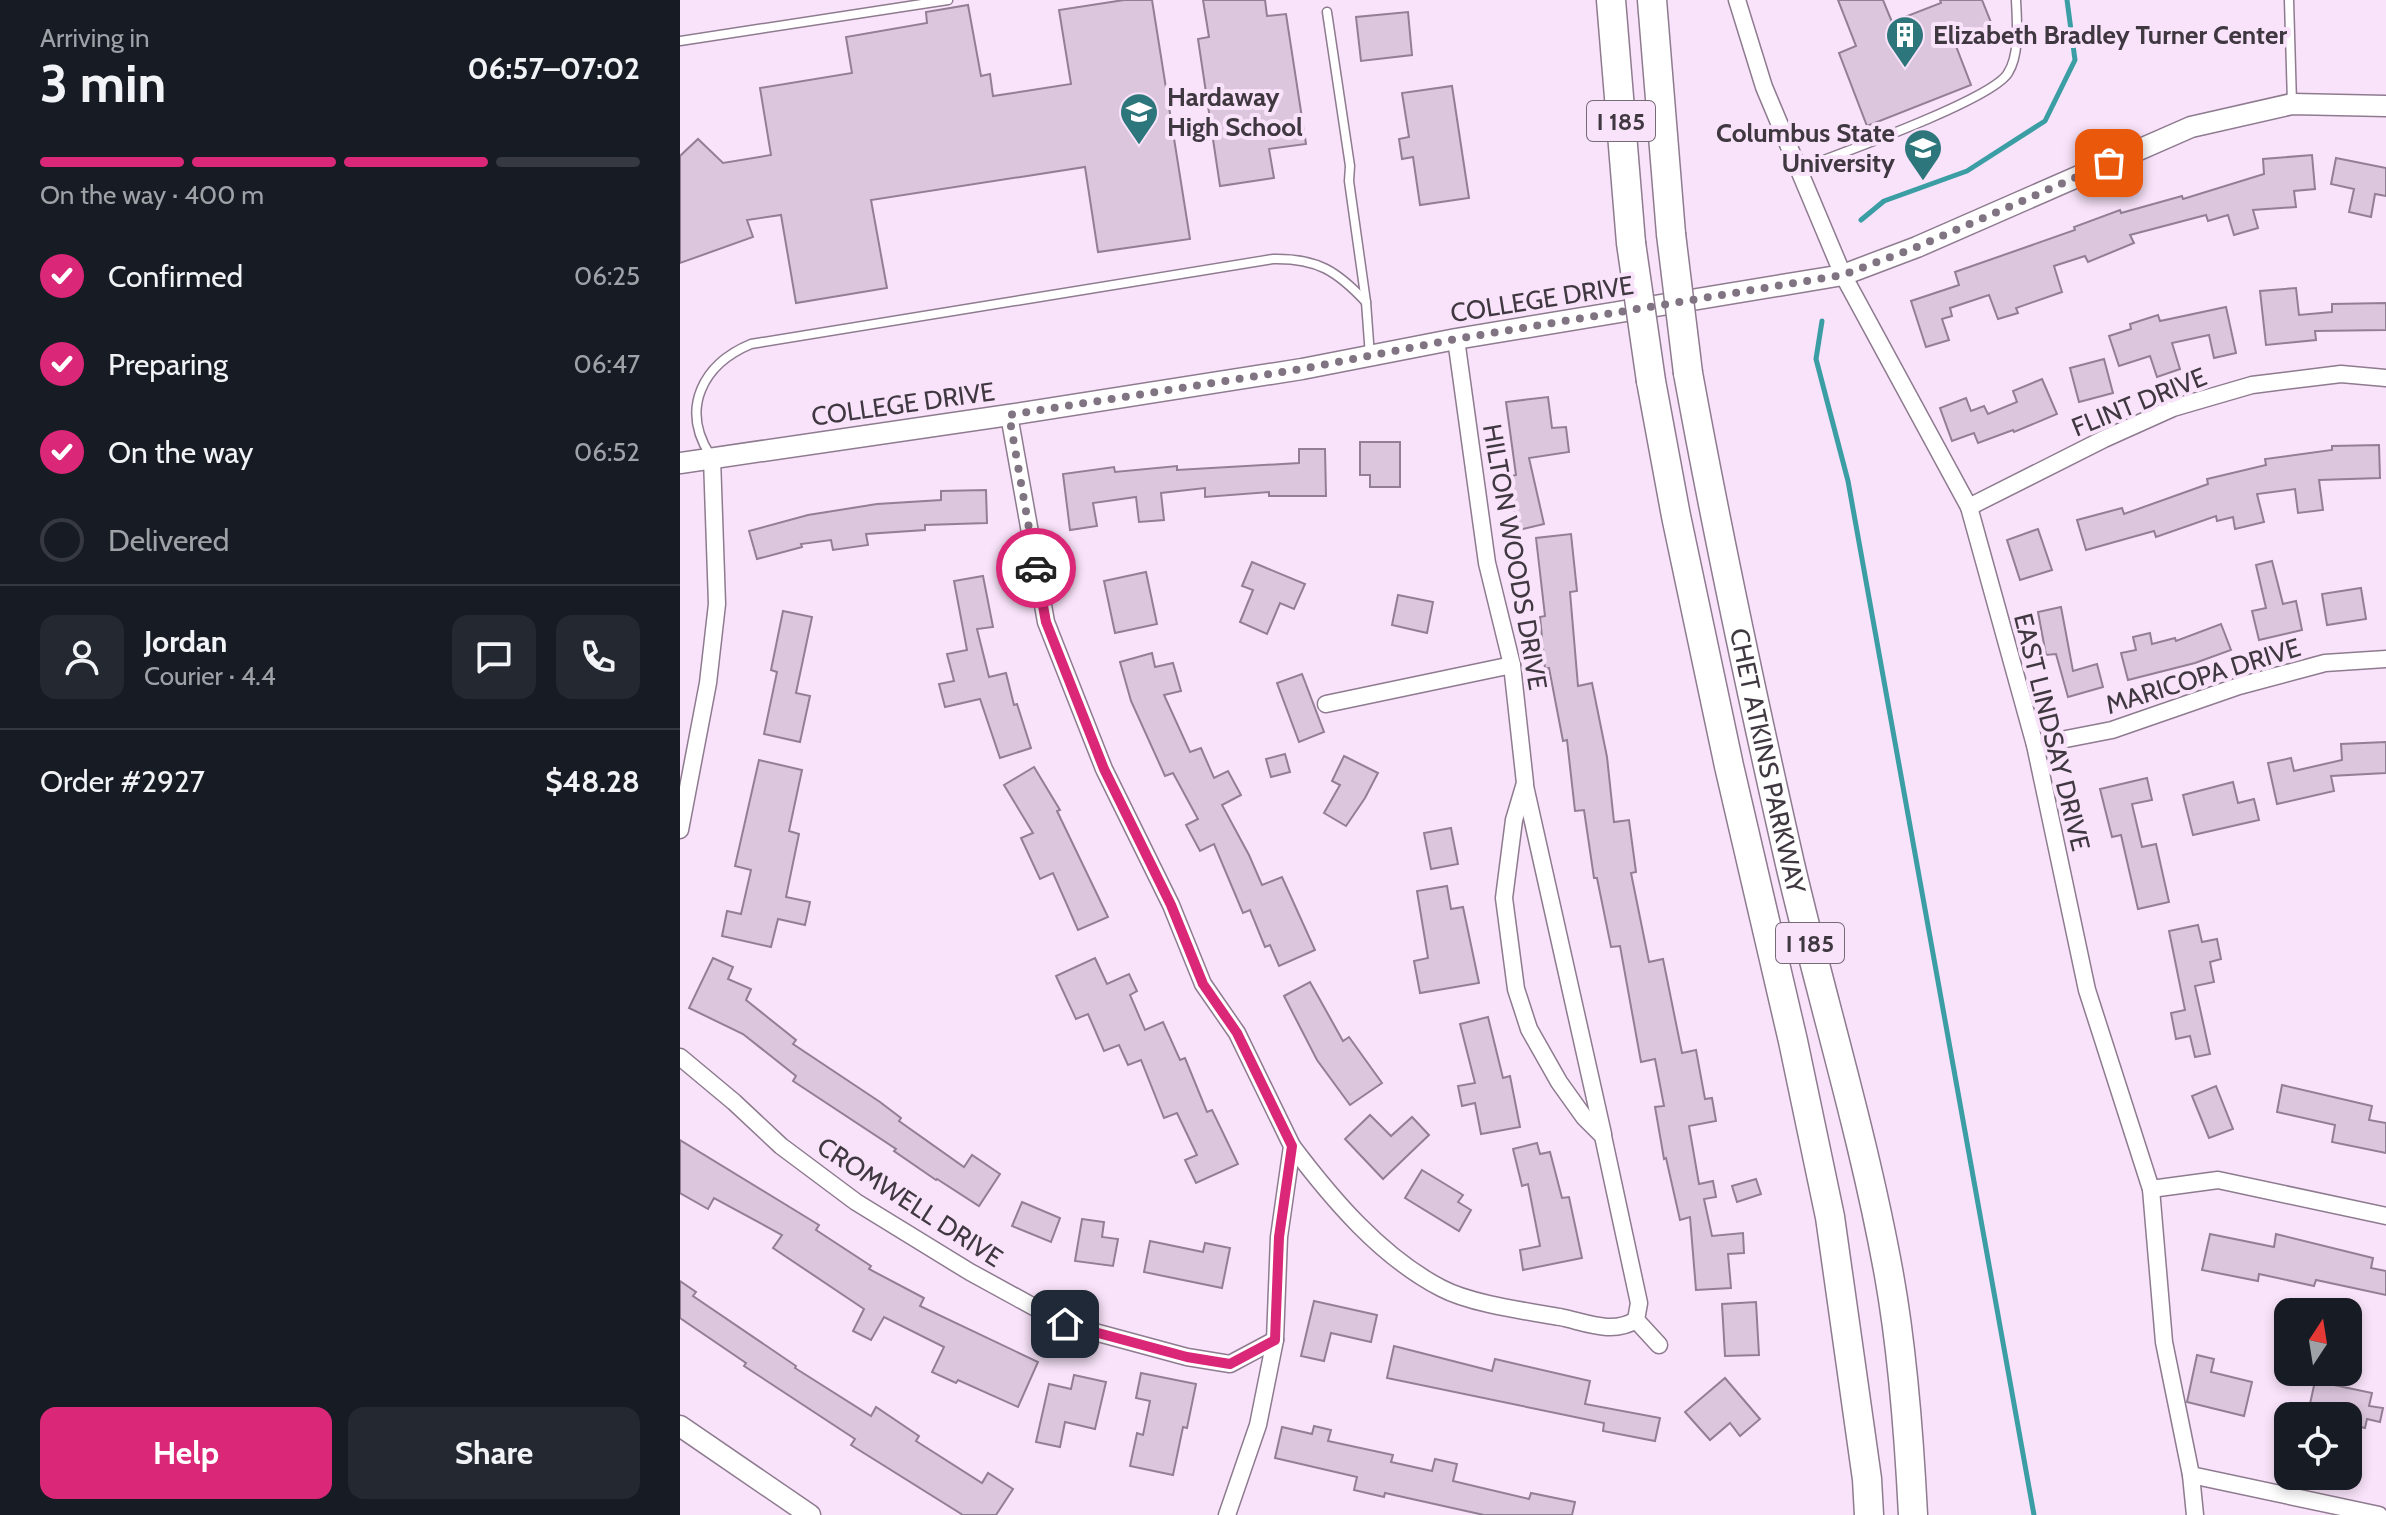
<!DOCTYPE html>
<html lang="en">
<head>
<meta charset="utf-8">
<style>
	:root { --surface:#171b24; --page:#242831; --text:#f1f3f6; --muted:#9ea1a6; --line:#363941; --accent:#db2777 }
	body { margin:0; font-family:Cabin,sans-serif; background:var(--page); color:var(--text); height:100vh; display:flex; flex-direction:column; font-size:30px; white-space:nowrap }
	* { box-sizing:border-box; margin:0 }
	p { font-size:26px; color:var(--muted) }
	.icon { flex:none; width:44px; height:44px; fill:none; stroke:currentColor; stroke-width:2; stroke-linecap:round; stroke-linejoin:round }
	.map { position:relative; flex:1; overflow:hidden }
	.sheet { display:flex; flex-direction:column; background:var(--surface); width:680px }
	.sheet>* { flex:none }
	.needle { width:52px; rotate:12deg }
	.controls { position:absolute; left:1594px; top:1298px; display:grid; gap:16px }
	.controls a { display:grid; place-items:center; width:88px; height:88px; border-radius:16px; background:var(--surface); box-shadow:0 4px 12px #0003; font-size:40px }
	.pin { position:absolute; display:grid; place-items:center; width:68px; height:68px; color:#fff; margin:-34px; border-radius:16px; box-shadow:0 4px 12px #0006 }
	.courier { position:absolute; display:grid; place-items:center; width:80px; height:80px; margin:-40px; border:6px solid #db2777; border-radius:50%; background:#fff; color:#222; box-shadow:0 2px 10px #0007 }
	.summary em { font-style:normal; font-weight:700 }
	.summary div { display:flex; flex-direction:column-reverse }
	.summary { display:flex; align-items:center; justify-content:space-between; height:136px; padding:0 40px }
	h1 { font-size:52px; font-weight:700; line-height:60px }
	.bar { display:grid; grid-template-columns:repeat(4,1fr); gap:12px 8px; align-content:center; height:96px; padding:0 40px }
	.bar i { height:10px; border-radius:6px; background:var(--line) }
	.bar .on { background:var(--accent) }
	.bar p { grid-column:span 4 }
	.line { display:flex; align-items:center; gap:20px; padding:0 40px; border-top:2px solid var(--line) }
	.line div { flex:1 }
	.round { display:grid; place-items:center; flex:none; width:84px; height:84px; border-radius:16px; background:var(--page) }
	ol { padding:0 40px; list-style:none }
	li { display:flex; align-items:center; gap:24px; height:88px }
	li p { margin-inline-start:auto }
	li .icon { padding:8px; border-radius:50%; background:var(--accent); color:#fff; stroke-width:4 }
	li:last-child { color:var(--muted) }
	li i { width:44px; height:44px; border:4px solid var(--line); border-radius:50% }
	.button { display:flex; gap:16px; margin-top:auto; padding:16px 40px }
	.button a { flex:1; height:92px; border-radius:16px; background:var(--accent); color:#fff; font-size:32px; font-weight:700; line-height:92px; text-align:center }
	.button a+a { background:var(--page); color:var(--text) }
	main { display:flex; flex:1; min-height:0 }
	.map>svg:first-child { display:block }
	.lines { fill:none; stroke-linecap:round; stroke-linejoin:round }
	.stream { stroke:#3a9ea4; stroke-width:5 }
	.building { fill:#dcc6dd; stroke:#927f94; stroke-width:2 }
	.service-casing { stroke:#8e7b90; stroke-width:11 }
	.minor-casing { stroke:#8e7b90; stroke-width:19 }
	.tertiary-casing { stroke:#8e7b90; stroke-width:23 }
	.motorway-casing { stroke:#8e7b90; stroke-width:31 }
	.service { stroke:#fff; stroke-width:8 }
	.minor { stroke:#fff; stroke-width:16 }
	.tertiary { stroke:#fff; stroke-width:20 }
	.motorway { stroke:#fff; stroke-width:28 }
	.motorway-bridge-casing { stroke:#8e7b90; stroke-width:31; stroke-linecap:butt }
	.motorway-bridge { stroke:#fff; stroke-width:28 }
	.done { stroke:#817482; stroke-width:8; stroke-dasharray:0 14.4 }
	.route { stroke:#db2777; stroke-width:10 }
	.labels { text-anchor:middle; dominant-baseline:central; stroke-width:8; stroke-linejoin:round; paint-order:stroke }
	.shield { fill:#f9e3fa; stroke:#786b78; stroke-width:2 }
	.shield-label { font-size:24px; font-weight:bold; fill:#403841 }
	.poi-label { font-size:26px; font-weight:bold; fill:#403841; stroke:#f9e3fa; text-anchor:start }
	.street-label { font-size:26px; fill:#403841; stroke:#f9e3fa }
</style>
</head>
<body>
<main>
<section class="sheet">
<div class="summary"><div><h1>3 min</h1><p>Arriving in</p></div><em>06:57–07:02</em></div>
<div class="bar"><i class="on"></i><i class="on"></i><i class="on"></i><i></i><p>On the way · 400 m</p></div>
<ol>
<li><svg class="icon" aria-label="check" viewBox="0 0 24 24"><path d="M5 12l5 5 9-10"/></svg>Confirmed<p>06:25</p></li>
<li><svg class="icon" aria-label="check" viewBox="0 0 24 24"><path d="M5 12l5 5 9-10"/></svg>Preparing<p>06:47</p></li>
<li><svg class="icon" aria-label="check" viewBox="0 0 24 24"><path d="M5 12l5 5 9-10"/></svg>On the way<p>06:52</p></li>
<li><i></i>Delivered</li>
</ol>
<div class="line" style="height:144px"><a class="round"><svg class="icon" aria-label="person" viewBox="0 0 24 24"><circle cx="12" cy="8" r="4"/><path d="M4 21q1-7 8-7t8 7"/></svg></a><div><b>Jordan</b><p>Courier · 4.4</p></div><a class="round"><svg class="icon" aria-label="chat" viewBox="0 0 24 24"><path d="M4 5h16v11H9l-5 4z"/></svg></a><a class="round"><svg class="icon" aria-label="phone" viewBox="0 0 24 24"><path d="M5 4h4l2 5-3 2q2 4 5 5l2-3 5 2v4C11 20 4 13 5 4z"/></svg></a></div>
<div class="line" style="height:104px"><div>Order #2927</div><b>$48.28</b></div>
<div class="button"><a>Help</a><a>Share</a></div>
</section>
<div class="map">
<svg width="1706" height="1515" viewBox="0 0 1706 1515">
	<rect width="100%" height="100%" fill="#f9e3fa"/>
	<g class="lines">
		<g class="stream">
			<polyline points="1181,220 1204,201 1287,171 1365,121 1395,60 1387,0"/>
			<polyline points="1142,321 1136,359 1168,481 1354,1515"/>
		</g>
	</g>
	<g class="building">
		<polygon points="444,0 472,0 510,239 418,252 405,167 191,200 207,288 116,303 101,215 67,220 73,237 0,263 0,156 18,139 43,163 91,155 80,88 172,73 166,37 247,23 246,12 288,5 301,76 310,74 313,96 391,84 379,10"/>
		<polygon points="523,0 585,0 587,16 606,14 626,144 589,149 594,178 540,186 518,39 529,37"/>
		<polygon points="1158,0 1203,0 1212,22 1261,3 1260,0 1302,0 1314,30 1276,46 1291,85 1187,126 1159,53 1176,46"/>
		<polygon points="728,12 732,55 681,61 676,17"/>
		<polygon points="772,86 789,198 740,205 733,157 722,159 719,139 729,137 722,93"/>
		<polygon points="1632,155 1635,189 1614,191 1616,207 1573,210 1578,228 1554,235 1548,215 1528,221 1526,215 1450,235 1454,243 1408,262 1405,256 1374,266 1382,292 1336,308 1338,313 1318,319 1309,295 1270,308 1272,316 1262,319 1269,340 1246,347 1231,301 1279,285 1275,272 1395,230 1394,227 1440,210 1441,213 1502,196 1503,199 1584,174 1583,159"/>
		<polygon points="1656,158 1706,168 1706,196 1695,194 1691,217 1669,212 1674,189 1651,184"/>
		<polygon points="1616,288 1619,315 1652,312 1652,304 1706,303 1706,330 1635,331 1636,340 1586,345 1580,291"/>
		<polygon points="1546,307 1556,353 1534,358 1529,335 1492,343 1500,369 1477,377 1470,356 1439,366 1429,336 1451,329 1450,324 1478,315 1480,321"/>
		<polygon points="1424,359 1433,393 1399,402 1390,368"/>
		<polygon points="1362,379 1377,414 1334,432 1333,430 1298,443 1294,433 1272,441 1260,408 1286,398 1291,411 1304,406 1308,414 1337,402 1333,391"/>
		<polygon points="868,397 872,428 886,427 889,452 849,458 864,524 839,530 827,477 836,475 826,402"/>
		<polygon points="680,442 720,442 720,487 690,487 690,475 680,475"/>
		<polygon points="1699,445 1700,478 1639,480 1643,510 1618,513 1615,489 1577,494 1584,522 1555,529 1553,517 1537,521 1536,516 1476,537 1474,531 1406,550 1397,520 1442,508 1444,514 1528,484 1527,479 1586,465 1585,459 1652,450 1652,446"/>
		<polygon points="619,449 645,449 646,496 589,496 589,492 525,497 525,488 481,493 484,520 459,522 456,497 413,503 417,526 390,530 383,474 434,467 435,472 497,466 497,470 619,463"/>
		<polygon points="306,490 307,523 245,525 245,530 186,534 188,545 153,550 151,540 121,544 122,547 77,559 69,531 128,515 197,504 261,500 261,491"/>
		<polygon points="1358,529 1372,570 1340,580 1327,540"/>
		<polygon points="891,534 897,591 890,592 898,686 912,683 927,757 934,822 949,820 956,872 951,873 969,962 983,959 1002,1053 1016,1050 1025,1099 1032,1098 1036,1121 1009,1126 1019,1184 1033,1181 1036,1197 1024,1199 1032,1236 1063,1233 1064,1253 1048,1254 1051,1288 1016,1290 1010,1217 1000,1220 986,1158 984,1159 975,1107 984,1106 975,1059 961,1062 940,946 931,947 917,878 914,878 904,810 895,811 887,740 883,741 869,668 865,669 860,617 865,616 856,538"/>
		<polygon points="1592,561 1603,604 1616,601 1622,630 1579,640 1572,611 1586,608 1576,565"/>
		<polygon points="572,562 625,584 614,609 600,603 587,634 560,622 573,590 562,586"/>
		<polygon points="466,572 477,624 435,633 424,581"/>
		<polygon points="303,576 313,627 297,629 309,677 326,673 334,705 337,704 351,748 320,758 300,699 265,707 259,684 274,681 267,654 287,650 274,581"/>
		<polygon points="1681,588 1686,619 1647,625 1642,594"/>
		<polygon points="718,595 753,602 747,633 712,625"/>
		<polygon points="1381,607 1393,671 1417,664 1423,687 1388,697 1376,654 1366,655 1358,612"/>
		<polygon points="103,611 132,617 116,693 130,696 120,742 84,734 97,672 91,670"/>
		<polygon points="1541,624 1551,650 1515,663 1448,680 1441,653 1456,650 1453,637 1470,633 1472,644 1495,638 1496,641"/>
		<polygon points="472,653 475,667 493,663 501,691 484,695 510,752 521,748 534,778 548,771 561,795 542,805 569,855 582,885 602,877 635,950 599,966 590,945 585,947 570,910 563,913 534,844 520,851 506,825 518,819 493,773 485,776 451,701 440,662"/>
		<polygon points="622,674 644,732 619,742 597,683"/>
		<polygon points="1706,742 1706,773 1651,776 1654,791 1597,804 1588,763 1611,758 1614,771 1662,760 1661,744"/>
		<polygon points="605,754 610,772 591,777 586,759"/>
		<polygon points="664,756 698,773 685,798 666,826 644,813 660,785 652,781"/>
		<polygon points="79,760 122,770 109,831 119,834 106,897 130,902 125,925 98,919 91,947 42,936 47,911 61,914 71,870 55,866"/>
		<polygon points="354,767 380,810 377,811 428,917 398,930 373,873 360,879 341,838 353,833 324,785"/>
		<polygon points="1467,778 1472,800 1452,804 1462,847 1476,844 1489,902 1458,909 1441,835 1432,837 1420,789"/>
		<polygon points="1553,782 1558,803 1574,799 1579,820 1513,835 1503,795"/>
		<polygon points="771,828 778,864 751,869 744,833"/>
		<polygon points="767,886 771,909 783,907 799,983 740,993 734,961 748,958 737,891"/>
		<polygon points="1518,925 1522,942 1537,939 1541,959 1530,962 1534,982 1515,986 1530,1054 1515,1057 1510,1036 1496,1039 1491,1013 1505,1010 1489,931"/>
		<polygon points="33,958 53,967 48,979 71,989 66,1000 116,1040 113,1044 200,1102 221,1118 219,1121 284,1167 292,1155 320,1174 299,1206 257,1179 256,1180 214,1151 216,1149 113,1081 116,1076 63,1034 9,1008"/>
		<polygon points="415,958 427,984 449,974 457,991 450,995 465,1030 483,1022 500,1060 505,1058 527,1112 532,1110 558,1164 516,1183 505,1160 517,1155 497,1113 484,1118 461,1060 448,1065 439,1045 424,1051 408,1014 396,1019 376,976"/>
		<polygon points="630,982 663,1041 669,1037 702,1083 670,1105 637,1060 604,996"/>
		<polygon points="808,1017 823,1078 830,1076 840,1127 801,1134 795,1103 782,1106 778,1086 795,1083 780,1024"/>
		<polygon points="1602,1085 1692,1106 1689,1120 1706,1123 1706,1153 1652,1142 1655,1125 1597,1112"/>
		<polygon points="1536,1086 1553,1129 1529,1138 1512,1096"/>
		<polygon points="690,1115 711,1136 732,1117 749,1135 703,1179 665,1139"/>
		<polygon points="0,1140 139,1225 136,1230 191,1266 189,1269 244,1298 240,1306 358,1362 338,1407 278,1380 276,1383 252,1372 264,1347 204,1317 191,1340 173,1331 184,1309 93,1248 102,1235 34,1198 28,1209 0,1193"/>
		<polygon points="857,1143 860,1154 870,1152 882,1198 889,1197 902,1258 843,1270 840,1250 860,1246 848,1184 842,1186 833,1149"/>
		<polygon points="742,1170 783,1195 778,1202 791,1210 779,1231 725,1198"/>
		<polygon points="1076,1179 1081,1194 1057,1202 1052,1186"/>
		<polygon points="342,1202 380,1218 371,1242 332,1226"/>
		<polygon points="402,1219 424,1222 422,1237 438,1239 433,1266 395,1261"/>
		<polygon points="1530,1234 1594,1247 1596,1234 1693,1258 1691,1268 1706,1271 1706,1295 1636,1280 1634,1286 1579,1274 1578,1281 1522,1270"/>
		<polygon points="470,1241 523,1252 525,1243 550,1248 542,1288 464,1272"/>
		<polygon points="0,1281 16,1292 13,1296 116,1366 115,1368 191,1416 196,1407 239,1436 236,1441 302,1483 308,1473 333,1489 316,1515 283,1515 171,1445 175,1439 64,1366 66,1363 0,1318"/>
		<polygon points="634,1301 697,1315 691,1342 651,1333 644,1361 621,1356"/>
		<polygon points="1076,1302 1079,1355 1045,1356 1042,1304"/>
		<polygon points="714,1346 812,1371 815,1359 910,1381 905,1404 980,1418 975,1441 923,1431 924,1423 707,1378"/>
		<polygon points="1517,1355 1534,1359 1531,1372 1572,1382 1564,1416 1507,1402"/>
		<polygon points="461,1373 516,1384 507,1428 503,1427 493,1475 450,1466 457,1433 463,1435 470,1401 456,1398"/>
		<polygon points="394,1375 426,1382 415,1429 385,1422 380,1447 356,1442 369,1384 391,1389"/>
		<polygon points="1045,1378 1080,1419 1060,1436 1050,1423 1030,1440 1005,1412"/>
		<polygon points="1635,1381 1692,1393 1689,1406 1703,1408 1700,1422 1687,1419 1685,1428 1668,1424 1668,1416 1640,1416 1642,1406 1630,1404"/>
		<polygon points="634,1426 651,1430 648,1441 713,1455 711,1462 752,1471 755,1459 777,1464 773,1481 849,1499 851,1493 895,1502 892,1515 804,1515 705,1493 704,1497 674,1490 677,1477 595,1458 602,1427 632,1434"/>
	</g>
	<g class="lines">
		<defs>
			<g id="service">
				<polyline points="1609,0 1612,103"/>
				<polyline points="647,12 670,166 669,181 686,302 690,356"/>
				<polyline points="0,41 268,0"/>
				<path d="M1120 169C1156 155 1312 100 1328 73 1340 54 1337 22 1336 0"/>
				<path d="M30 455C0 408 23 364 71 344L593 259C637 258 657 271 686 302"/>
			</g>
			<g id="minor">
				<polyline points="1057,0 1084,87 1163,275 1289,507 1355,745 1407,990 1471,1189 1484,1342 1511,1475 1515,1515"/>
				<polyline points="776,339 807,563 832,665 845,783 834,820 824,898 836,989 849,1029 879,1082 904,1117 923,1136 959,1303 956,1320 979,1345"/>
				<polyline points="329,415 366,622 424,769 491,905 523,984 557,1033 612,1146 599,1237 595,1340 578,1425 547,1515"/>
				<polyline points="1289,507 1424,439 1493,408 1572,385 1661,374 1706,378"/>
				<polyline points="646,704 832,665"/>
				<polyline points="1355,745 1432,730 1559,686 1645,663 1706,659"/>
				<polyline points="845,786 923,1134"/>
				<polyline points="0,830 28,683 37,604 32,458"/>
				<polyline points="0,1057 54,1102 101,1146 176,1202 290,1272 385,1324 507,1357 550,1364 595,1340"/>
				<path d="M612 1146C652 1199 701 1257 761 1288 791 1304 846 1311 880 1317 905 1322 932 1335 956 1320"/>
				<polyline points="1471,1189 1538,1180 1706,1216"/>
				<polyline points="1511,1475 1699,1515"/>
			</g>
			<g id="tertiary">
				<polyline points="0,463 329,415 622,369 776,339 1163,275 1237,247 1511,127 1612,104 1706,106"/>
				<polyline points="0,1426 130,1515"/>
			</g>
			<g id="motorway">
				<polyline points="931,0 951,243"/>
				<polyline points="972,0 991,234"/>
				<path id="s1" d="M1008 373C1038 537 1073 701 1110 864 1142 1001 1184 1136 1209 1275 1223 1353 1229 1435 1233 1515"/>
				<polyline points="971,381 996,516 1049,766 1113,1041 1150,1217 1187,1479 1189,1515"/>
			</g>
		</defs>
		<use href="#service" class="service-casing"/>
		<use href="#minor" class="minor-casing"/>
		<use href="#tertiary" class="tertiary-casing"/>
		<use href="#motorway" class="motorway-casing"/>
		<use href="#service" class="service"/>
		<use href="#minor" class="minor"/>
		<use href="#tertiary" class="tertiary"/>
		<use href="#motorway" class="motorway"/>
		<defs>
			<g id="motorway-bridge">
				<polyline points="991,234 1008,373"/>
				<polyline points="951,243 971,381"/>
			</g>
		</defs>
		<use href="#motorway-bridge" class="motorway-bridge-casing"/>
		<use href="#motorway-bridge" class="motorway-bridge"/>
	</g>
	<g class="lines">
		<polyline class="done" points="356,568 329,415 622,369 776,339 1163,275 1237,247 1429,163"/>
		<polyline class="route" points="356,568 366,622 424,769 491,905 523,984 557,1033 612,1146 599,1237 595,1340 550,1364 507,1357 385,1324"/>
	</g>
	<defs>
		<symbol id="building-pin" viewBox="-11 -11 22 30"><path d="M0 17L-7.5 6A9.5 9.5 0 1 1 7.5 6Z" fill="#2d767b" stroke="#f9e3fa"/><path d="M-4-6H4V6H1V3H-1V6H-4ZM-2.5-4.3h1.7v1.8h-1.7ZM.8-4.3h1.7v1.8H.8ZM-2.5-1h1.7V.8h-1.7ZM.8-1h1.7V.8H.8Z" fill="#fff"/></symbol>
		<symbol id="school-pin" viewBox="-11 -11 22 30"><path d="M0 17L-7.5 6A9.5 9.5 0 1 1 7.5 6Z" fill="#2d767b" stroke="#f9e3fa"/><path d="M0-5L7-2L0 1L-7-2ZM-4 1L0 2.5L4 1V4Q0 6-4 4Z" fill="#fff"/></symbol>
		<symbol id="university-pin" viewBox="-11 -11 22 30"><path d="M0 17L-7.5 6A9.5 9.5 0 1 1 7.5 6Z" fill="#2d767b" stroke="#f9e3fa"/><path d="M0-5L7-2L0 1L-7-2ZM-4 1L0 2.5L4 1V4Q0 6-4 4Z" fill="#fff"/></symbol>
	</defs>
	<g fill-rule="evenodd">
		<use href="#building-pin" x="1203" y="13" width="44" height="60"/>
		<use href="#school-pin" x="437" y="90" width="44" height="60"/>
		<use href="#university-pin" x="1221" y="126" width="44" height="60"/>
	</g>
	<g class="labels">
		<g class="shield">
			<rect x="907" y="101" width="68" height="40" rx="6"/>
			<rect x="1096" y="923" width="68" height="40" rx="6"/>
		</g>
		<g class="shield-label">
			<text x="941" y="121">I 185</text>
			<text x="1130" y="943">I 185</text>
		</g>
		<g class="poi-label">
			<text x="1253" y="35">Elizabeth Bradley Turner Center</text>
			<text x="487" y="97">Hardaway<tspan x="487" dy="30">High School</tspan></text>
			<text x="1215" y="133" text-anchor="end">Columbus State<tspan x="1215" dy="30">University</tspan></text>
		</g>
		<g class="street-label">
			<text transform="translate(862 299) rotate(-9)">COLLEGE DRIVE</text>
			<text transform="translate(1459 402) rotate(-22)">FLINT DRIVE</text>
			<text transform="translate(223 404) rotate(-8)">COLLEGE DRIVE</text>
			<text transform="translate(835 557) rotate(80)">HILTON WOODS DRIVE</text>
			<text transform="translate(1523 676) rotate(-17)">MARICOPA DRIVE</text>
			<text transform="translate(1372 732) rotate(76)">EAST LINDSAY DRIVE</text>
			<text stroke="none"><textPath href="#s1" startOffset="396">CHET ATKINS PARKWAY</textPath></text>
			<text transform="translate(230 1202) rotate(33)">CROMWELL DRIVE</text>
		</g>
	</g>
</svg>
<div class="controls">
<a><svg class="needle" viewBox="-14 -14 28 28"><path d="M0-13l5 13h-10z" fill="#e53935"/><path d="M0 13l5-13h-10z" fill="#9ea1a6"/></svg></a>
<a><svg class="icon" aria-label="locate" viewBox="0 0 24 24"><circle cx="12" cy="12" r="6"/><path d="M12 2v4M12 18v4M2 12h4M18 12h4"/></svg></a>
</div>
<div class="pin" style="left:1429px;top:163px;background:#ea580c"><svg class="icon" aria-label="bag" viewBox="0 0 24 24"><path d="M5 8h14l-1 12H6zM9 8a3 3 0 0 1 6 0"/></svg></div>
<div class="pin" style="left:385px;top:1324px;background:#1f2937"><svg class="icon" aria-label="home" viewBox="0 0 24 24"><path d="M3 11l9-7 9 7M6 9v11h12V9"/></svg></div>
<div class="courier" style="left:356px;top:568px"><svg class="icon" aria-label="car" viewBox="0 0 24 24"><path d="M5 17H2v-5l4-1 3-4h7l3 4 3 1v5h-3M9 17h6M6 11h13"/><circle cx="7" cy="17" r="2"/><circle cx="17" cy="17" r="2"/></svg></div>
</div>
</main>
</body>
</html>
